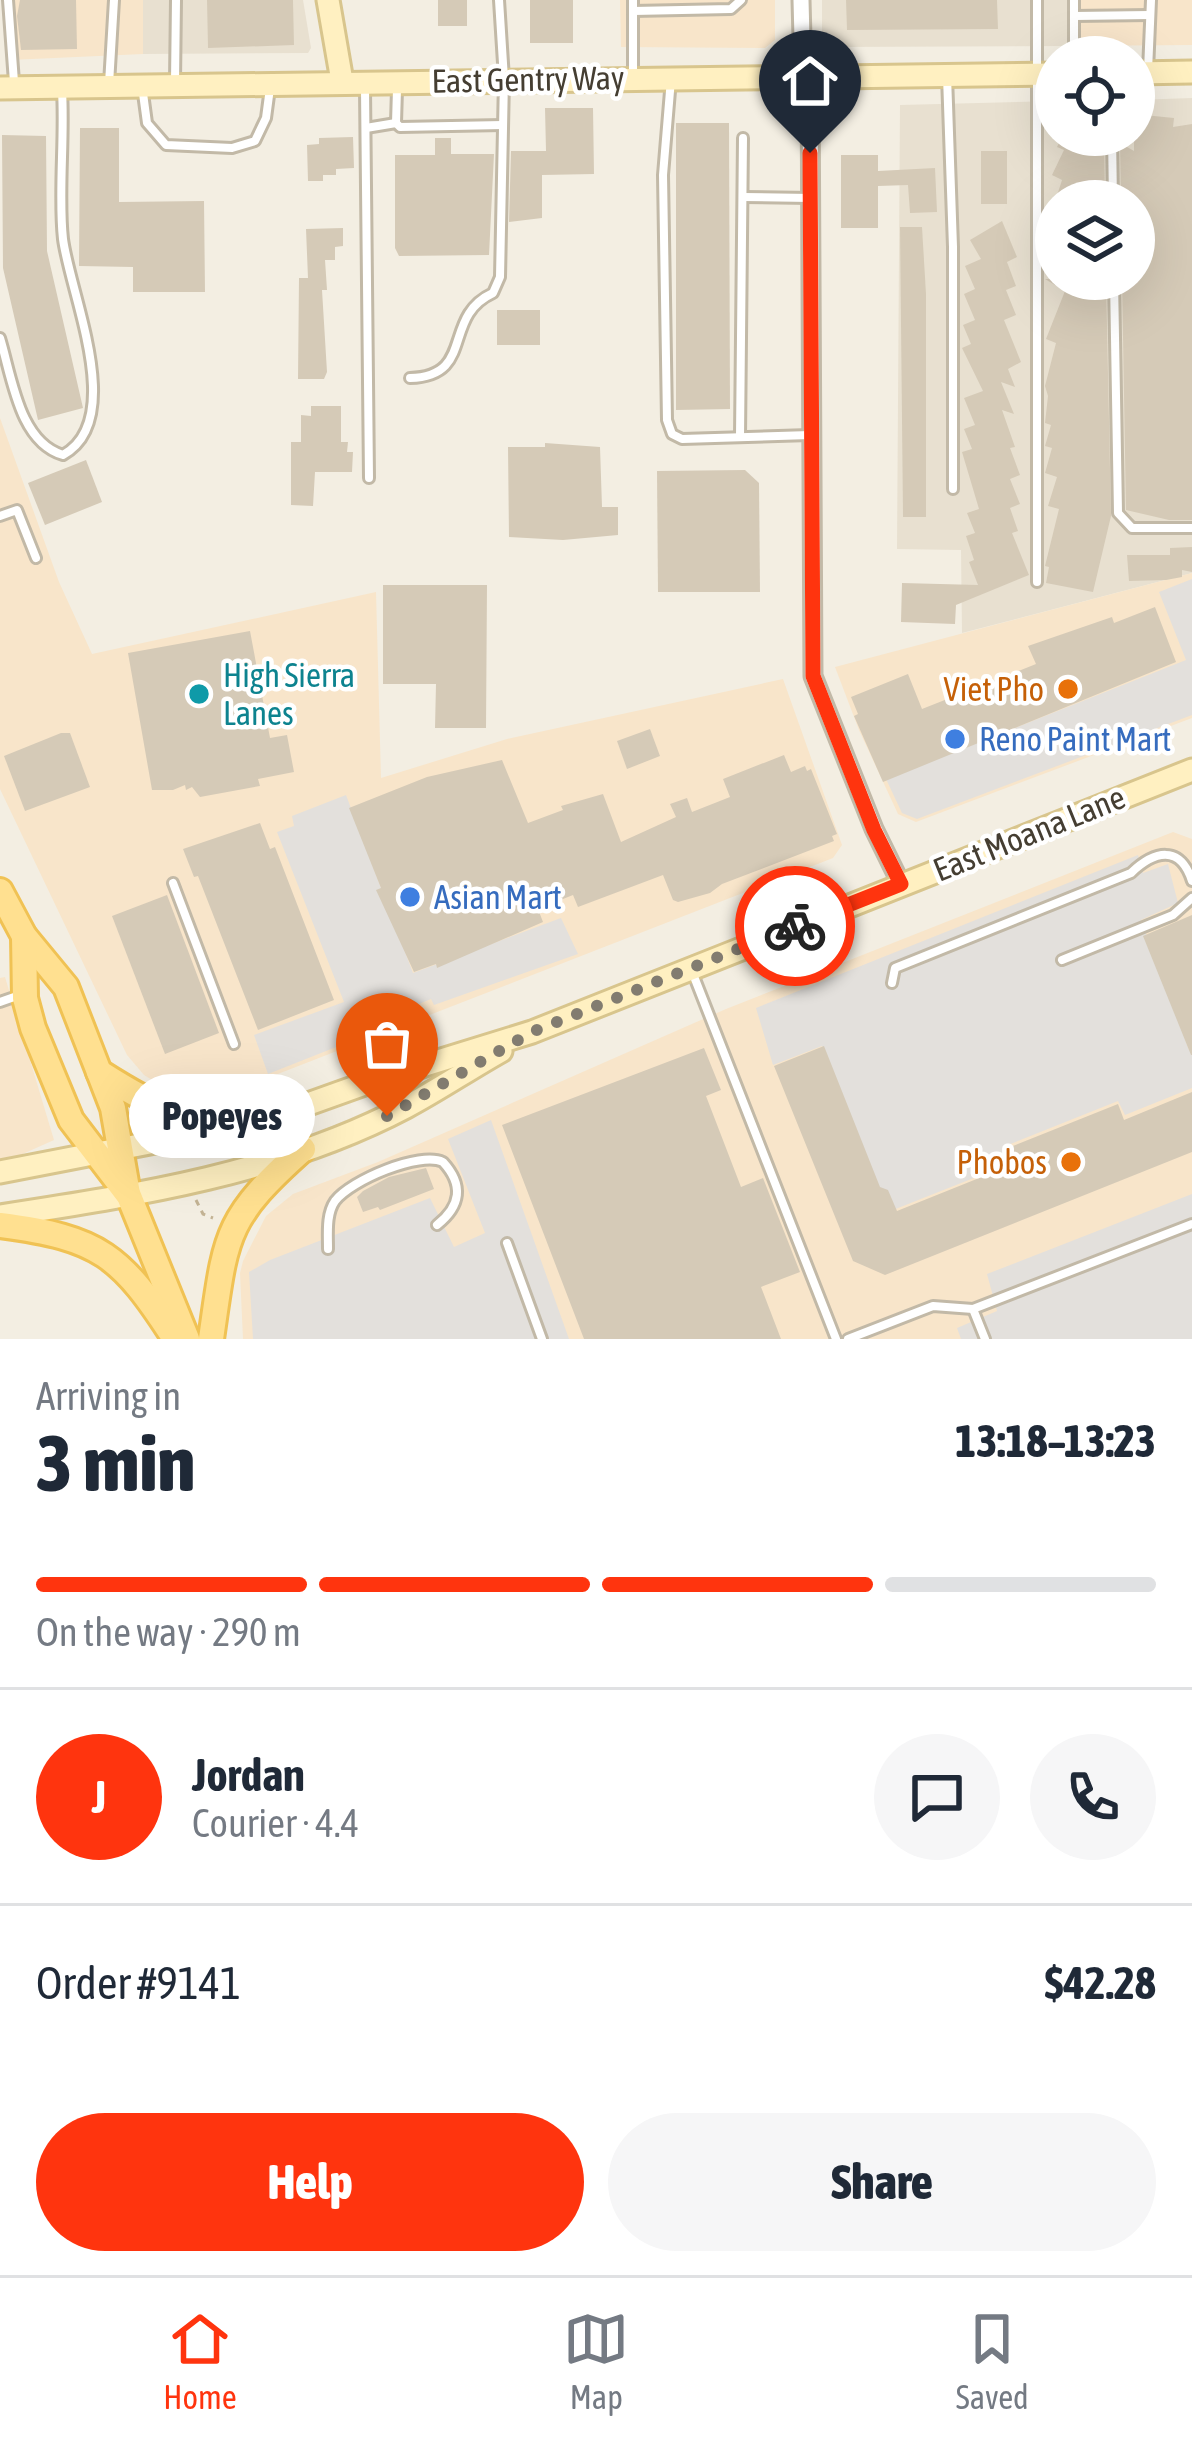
<!DOCTYPE html>
<html lang="en">
<head>
<meta charset="utf-8">
<style>
	:root { --surface:#fff; --page:#f6f6f7; --text:#1f2937; --muted:#747a83; --line:#e0e1e3; --accent:#ff340e }
	body { margin:0; font-family:"Asap Condensed",sans-serif; background:var(--page); color:var(--text); height:100vh; display:flex; flex-direction:column; font-size:45px; white-space:nowrap }
	* { box-sizing:border-box; margin:0 }
	p { font-size:39px; color:var(--muted) }
	.icon { flex:none; width:66px; height:66px; fill:none; stroke:currentColor; stroke-width:2; stroke-linecap:round; stroke-linejoin:round }
	.map { position:relative; height:1339px; overflow:hidden }
	.details { display:flex; flex-direction:column; background:var(--surface); flex:1 }
	.details>* { flex:none }
	.fabs { position:absolute; left:1035px; top:36px; display:grid; gap:24px }
	.fabs a { display:grid; place-items:center; width:120px; height:120px; border-radius:50%; background:var(--surface); box-shadow:0 12px 48px #0002; font-size:60px }
	.pin { position:absolute; display:grid; place-items:center; width:102px; height:102px; color:#fff; margin:-123px -51px; border-radius:50% 50% 50% 0; rotate:-45deg; box-shadow:0 0 12px #0007 }
	.pin .icon { rotate:45deg }
	.courier { position:absolute; display:grid; place-items:center; width:120px; height:120px; margin:-60px; border:9px solid #ff340e; border-radius:50%; background:#fff; color:#222; box-shadow:0 3px 15px #0007 }
	.bubble { position:absolute; height:84px; border-radius:42px; background:var(--surface); box-shadow:0 12px 48px #0002; font-size:39px; font-weight:800; line-height:84px; text-align:center }
	.head em { font-style:normal; font-weight:800 }
	.head div { display:flex; flex-direction:column-reverse }
	.head { display:flex; align-items:center; justify-content:space-between; height:204px; padding:0 36px }
	h1 { font-size:78px; font-weight:800; line-height:90px }
	.bar { display:grid; grid-template-columns:repeat(4,1fr); gap:18px 12px; align-content:center; height:144px; padding:0 36px }
	.bar i { height:15px; border-radius:9px; background:var(--line) }
	.bar .active { background:var(--accent) }
	.bar p { grid-column:span 4 }
	.line { display:flex; align-items:center; gap:30px; padding:0 36px; border-top:3px solid var(--line) }
	.line div { flex:1 }
	.round { display:grid; place-items:center; flex:none; width:126px; height:126px; border-radius:63px; background:var(--page) }
	.cta { display:flex; gap:24px; margin-top:auto; padding:24px 36px }
	.cta a { flex:1; height:138px; border-radius:72px; background:var(--accent); color:#fff; font-size:48px; font-weight:800; line-height:138px; text-align:center }
	.cta a+a { background:var(--page); color:var(--text) }
	.tab-bar { display:flex; justify-content:space-around; align-items:center; height:168px; border-top:3px solid var(--line); background:var(--surface); font-size:33px; color:var(--muted) }
	.tab-bar a { display:grid; justify-items:center; gap:6px }
	.tab-bar .active { color:var(--accent) }
	.map>svg:first-child { display:block }
	.residential { fill:#e8e0d0; fill-rule:evenodd }
	.commercial { fill:#f8e5ca }
	.parking { fill:#e3e0dc }
	.building { fill:#d5cab7 }
	.lines { fill:none; stroke-linecap:round; stroke-linejoin:round }
	.lane-casing { stroke:#c2b9a7; stroke-width:14 }
	.street-casing { stroke:#c2b9a7; stroke-width:21 }
	.secondary-casing { stroke:#d8c58d; stroke-width:27 }
	.primary-casing { stroke:#f0c254; stroke-width:30 }
	.path { stroke:#c3b394; stroke-width:3; stroke-dasharray:6 6; stroke-linecap:butt }
	.lane { stroke:#fff; stroke-width:8 }
	.street { stroke:#fff; stroke-width:15 }
	.secondary { stroke:#fff0c1; stroke-width:21 }
	.primary { stroke:#ffe090; stroke-width:24 }
	.done { stroke:#827c70; stroke-width:12; stroke-dasharray:0 21.6 }
	.route { stroke:#ff340e; stroke-width:15 }
	.food-dot { fill:#e8710a; stroke:#fff; stroke-width:4.5 }
	.culture-dot { fill:#0f9aa8; stroke:#fff; stroke-width:4.5 }
	.shop-dot { fill:#3f7fe0; stroke:#fff; stroke-width:4.5 }
	.labels { text-anchor:middle; dominant-baseline:central; stroke-width:9; stroke-linejoin:round; paint-order:stroke }
	.street-label { font-size:33px; fill:#453e32; stroke:#fff }
	.culture-label { font-size:33px; fill:#0d838f; stroke:#fff; text-anchor:start }
	.food-label { font-size:33px; fill:#c56008; stroke:#fff; text-anchor:end }
	.shop-label { font-size:33px; fill:#366cbe; stroke:#fff; text-anchor:start }
</style>
</head>
<body>
<div class="map">
<svg width="1192" height="1339" viewBox="0 0 1192 1339">
	<rect width="100%" height="100%" fill="#f3eee2"/>
	<g class="residential">
		<polygon points="143,0 303,0 311,48 308,53 143,54"/>
		<polygon points="822,0 1067,0 1068,46 834,47 822,36"/>
		<path d="M1192 98V573L962 633 961 550 897 549 900 105 1056 101V135H1134V100ZM1056 201H1134V279H1056Z"/>
	</g>
	<g class="commercial">
		<polygon points="3,0 143,0 143,54 10,60"/>
		<polygon points="620,0 775,0 775,40 765,48 621,47"/>
		<polygon points="1067,0 1192,0 1192,45 1068,46"/>
		<polygon points="0,418 59,582 92,654 376,592 381,778 507,739 783,679 842,845 833,858 265,1079 191,1096 168,1090 144,1075 127,1055 0,789"/>
		<polygon points="1192,573 1192,718 916,822 898,814 859,730 835,667"/>
		<polygon points="1173,832 1192,839 1192,1339 243,1339 240,1273 243,1261 266,1216 293,1194 378,1162 726,1009"/>
		<polygon points="5,977 54,1140 0,1164 0,978"/>
	</g>
	<g class="parking">
		<polygon points="1192,579 1192,715 917,819 902,813 886,779 1186,660 1159,592"/>
		<polygon points="346,795 413,973 561,918 578,954 434,1005 431,999 414,1006 417,1015 268,1074 254,1035 344,1002 277,832 294,826 292,816"/>
		<polygon points="1138,855 1143,873 1168,864 1178,903 1141,920 1189,1050 1192,1050 1192,1088 1125,1115 1118,1101 1003,1147 1009,1164 888,1212 822,1046 773,1065 756,1008"/>
		<polygon points="491,1120 569,1339 253,1339 249,1272 270,1260 430,1198 454,1247 485,1233 448,1139"/>
		<polygon points="1192,1194 1192,1339 961,1339 957,1328 997,1311 987,1274"/>
	</g>
	<g class="building">
		<polygon points="20,0 76,0 77,49 21,50 17,16"/>
		<polygon points="207,0 293,0 294,45 208,48"/>
		<rect x="438" y="0" width="29" height="26"/>
		<rect x="530" y="0" width="43" height="43"/>
		<polygon points="846,0 997,0 998,29 847,30"/>
		<polygon points="545,108 593,108 594,174 542,175 542,218 509,222 511,151 546,151"/>
		<polygon points="1134,114 1174,118 1173,127 1192,124 1192,520 1169,520 1126,510 1122,279 1134,279 1134,201 1121,201 1120,143 1134,151"/>
		<polygon points="676,123 729,123 730,409 676,410"/>
		<polygon points="80,128 119,128 119,202 204,201 205,292 133,292 133,267 79,266"/>
		<polygon points="2,135 46,136 47,251 83,408 38,420 3,268"/>
		<polygon points="1063,135 1104,135 1105,201 1056,201 1054,205 1062,180 1052,175 1064,150 1057,147"/>
		<polygon points="353,137 354,168 336,169 336,175 323,175 323,181 308,181 307,145 319,144 319,138"/>
		<polygon points="435,138 451,138 451,154 494,154 489,255 399,256 395,248 395,155 435,155"/>
		<rect x="981" y="151" width="26" height="53"/>
		<polygon points="841,155 878,155 878,171 935,168 937,212 910,213 908,185 878,186 878,228 841,228"/>
		<polygon points="1002,221 1017,257 1007,262 1016,286 1006,290 1016,315 1004,320 1021,362 1008,369 1015,387 1001,382 1014,414 1002,410 1015,447 1010,448 1020,475 1010,479 1020,504 1010,508 1018,531 1012,533 1029,575 956,605 955,624 901,622 902,583 978,585 969,562 974,560 966,536 975,533 967,513 979,509 962,452 972,449 964,429 975,425 964,398 983,391 962,348 971,344 963,325 975,320 964,294 975,289 965,266 981,259 970,240"/>
		<polygon points="900,227 922,227 926,294 926,517 903,517"/>
		<polygon points="343,228 343,246 335,247 335,260 325,260 327,290 322,290 327,372 324,379 298,379 299,278 308,278 306,229"/>
		<polygon points="1045,279 1106,279 1111,516 1093,592 1046,583 1049,567 1045,566 1059,509 1048,506 1057,477 1045,473 1052,448 1045,446 1051,425 1045,423 1048,396 1045,386 1056,343 1046,339 1065,291"/>
		<rect x="497" y="310" width="43" height="35"/>
		<polygon points="311,406 341,406 341,442 348,442 347,452 353,452 352,472 315,472 313,506 291,505 291,442 301,442 301,415 311,416"/>
		<polygon points="545,443 600,447 602,507 618,507 618,535 563,540 509,537 508,447 545,447"/>
		<polygon points="86,460 102,502 45,525 28,483"/>
		<polygon points="745,470 759,483 760,592 658,592 657,471"/>
		<polygon points="1192,547 1192,572 1182,570 1182,577 1166,580 1129,581 1127,555 1170,555 1170,548"/>
		<polygon points="383,585 487,585 486,728 435,728 436,684 383,684"/>
		<polygon points="1155,607 1176,662 883,782 854,716 858,714 851,697 908,674 922,709 1036,664 1028,646 1112,617 1114,623"/>
		<polygon points="250,631 270,738 287,735 294,772 258,779 260,786 200,797 192,787 186,790 185,785 173,790 152,790 128,653"/>
		<polygon points="650,729 660,756 627,769 617,741"/>
		<polygon points="61,733 70,733 90,787 25,811 4,756"/>
		<polygon points="784,755 791,772 805,766 807,771 811,769 837,834 832,836 834,841 722,884 710,893 678,902 673,900 663,875 578,907 573,895 538,909 543,922 437,968 436,964 414,972 376,890 381,888 349,808 427,777 502,760 528,823 563,810 561,806 603,794 621,842 676,817 670,804 687,798 692,812 730,797 723,779"/>
		<polygon points="260,823 270,849 275,847 334,1000 258,1030 198,876 194,877 183,849"/>
		<polygon points="167,895 219,1033 165,1054 112,916"/>
		<polygon points="1192,915 1192,1055 1191,1055 1143,936"/>
		<polygon points="824,1046 880,1187 888,1190 897,1211 1009,1166 1003,1150 1118,1104 1124,1120 1192,1092 1192,1152 885,1275 853,1261 774,1066"/>
		<polygon points="704,1048 721,1090 706,1096 741,1187 763,1178 800,1272 761,1287 781,1339 584,1339 502,1125"/>
		<polygon points="426,1168 434,1189 380,1210 378,1207 363,1212 357,1197 363,1191 389,1177"/>
	</g>
	<g class="lines">
		<defs>
			<g id="lane">
				<polyline points="8,0 14,82"/>
				<polyline points="633,0 633,77"/>
				<polyline points="633,11 731,9 741,0"/>
				<polyline points="1074,16 1150,15"/>
				<polyline points="1074,57 1074,0"/>
				<polyline points="1148,71 1151,0"/>
				<polyline points="947,76 953,247 953,489"/>
				<polyline points="671,79 663,175 667,420 672,434 682,439 810,435"/>
				<polyline points="175,82 176,0"/>
				<polyline points="109,84 114,0"/>
				<polyline points="142,86 147,123 166,145 232,148 255,141 266,118 270,88"/>
				<polyline points="365,89 369,478"/>
				<polyline points="397,89 396,123 400,127 503,125"/>
				<polyline points="366,128 396,123"/>
				<polyline points="1112,135 1113,201"/>
				<polyline points="743,197 811,198"/>
				<polyline points="1114,279 1118,513 1132,528 1192,528"/>
				<path d="M0 338C12 377 19 442 63 455 127 420 70 294 63 239 58 194 65 138 62 91"/>
				<path d="M410 378C476 376 441 317 493 293L500 277 504 79 499 0"/>
				<polyline points="740,437 743,138"/>
				<polyline points="0,516 17,510 36,558"/>
				<polyline points="1037,582 1037,0"/>
				<polyline points="173,883 234,1044"/>
				<polyline points="1062,960 1173,915 1192,898"/>
				<polyline points="693,974 836,1339"/>
				<path d="M892 983 895 968 1131 873C1154 851 1180 844 1192 881"/>
				<polyline points="0,1002 17,996"/>
				<polyline points="507,1243 542,1339"/>
				<path d="M328 1249C328 1233 326 1214 335 1201 351 1180 420 1151 443 1162 464 1185 461 1206 437 1225"/>
				<polyline points="848,1339 933,1306 973,1309"/>
				<polyline points="985,1339 973,1309 1192,1224"/>
			</g>
			<polyline id="street" points="801,0 802,38 810,76 813,676 874,829 901,884"/>
			<g id="secondary">
				<polyline points="328,0 342,81"/>
				<polyline points="1134,73 1192,72"/>
				<polyline points="0,88 1056,74"/>
				<polyline points="0,1172 258,1122 367,1083 532,1032 1192,770"/>
				<path d="M0 1216C138 1195 281 1173 406 1107 438 1090 469 1069 501 1051"/>
			</g>
			<g id="primary">
				<polyline points="0,891 24,936 66,987 113,1108 128,1194"/>
				<polyline points="24,936 25,998 33,1028 71,1120 129,1196 187,1339"/>
				<path d="M99 1072C165 1114 187 1121 265 1120"/>
				<path d="M0 1225C100 1238 121 1255 175 1339"/>
				<path d="M211 1339C226 1236 223 1220 303 1149"/>
			</g>
		</defs>
		<use href="#lane" class="lane-casing"/>
		<use href="#street" class="street-casing"/>
		<use href="#secondary" class="secondary-casing"/>
		<use href="#primary" class="primary-casing"/>
		<polyline class="path" points="196,1200 203,1214 213,1218"/>
		<use href="#lane" class="lane"/>
		<use href="#street" class="street"/>
		<use href="#secondary" class="secondary"/>
		<use href="#primary" class="primary"/>
	</g>
	<g class="lines">
		<polyline class="done" points="387,1116 532,1032 795,926"/>
		<polyline class="route" points="795,926 901,884 874,830 813,676 810,153"/>
	</g>
	<g class="food-dot">
		<circle cx="1068" cy="689" r="12"/>
		<circle cx="1071" cy="1162" r="12"/>
	</g>
	<circle class="culture-dot" cx="199" cy="694" r="12"/>
	<g class="shop-dot">
		<circle cx="955" cy="739" r="12"/>
		<circle cx="410" cy="897" r="12"/>
	</g>
	<g class="labels">
		<g class="street-label">
			<text transform="translate(528 79) rotate(-1)">East Gentry Way</text>
			<text transform="translate(1029 833) rotate(-22)">East Moana Lane</text>
		</g>
		<g class="culture-label">
			<text x="223" y="675">High Sierra<tspan x="223" dy="38">Lanes</tspan></text>
		</g>
		<g class="food-label">
			<text x="1044" y="689">Viet Pho</text>
			<text x="1047" y="1162">Phobos</text>
		</g>
		<g class="shop-label">
			<text x="979" y="739">Reno Paint Mart</text>
			<text x="434" y="897">Asian Mart</text>
		</g>
	</g>
</svg>
<div class="fabs">
<a><svg class="icon" aria-label="locate" viewBox="0 0 24 24"><circle cx="12" cy="12" r="6"/><path d="M12 2v4M12 18v4M2 12h4M18 12h4"/></svg></a>
<a><svg class="icon" aria-label="layers" viewBox="0 0 24 24"><path d="M12 4l9 5-9 5-9-5zM3 14l9 5 9-5"/></svg></a>
</div>
<div class="pin" style="left:387px;top:1116px;background:#ea580c"><svg class="icon" aria-label="bag" viewBox="0 0 24 24"><path d="M5 8h14l-1 12H6zM9 8a3 3 0 0 1 6 0"/></svg></div>
<div class="pin" style="left:810px;top:153px;background:#1f2937"><svg class="icon" aria-label="home" viewBox="0 0 24 24"><path d="M3 11l9-7 9 7M6 9v11h12V9"/></svg></div>
<div class="courier" style="left:795px;top:926px"><svg class="icon" aria-label="bike" viewBox="0 0 24 24"><circle cx="6" cy="16" r="4"/><circle cx="18" cy="16" r="4"/><path d="M6 16l4-8h5l3 8M10 8l3 8H6M13 5h3"/></svg></div>
<div class="bubble" style="left:129px;top:1074px;width:186px">Popeyes</div>
</div>
<section class="details">
<div class="head"><div><h1>3 min</h1><p>Arriving in</p></div><em>13:18–13:23</em></div>
<div class="bar"><i class="active"></i><i class="active"></i><i class="active"></i><i></i><p>On the way · 290 m</p></div>
<div class="line" style="height:216px"><b class="round" style="background:var(--accent);color:#fff">J</b><div><b>Jordan</b><p>Courier · 4.4</p></div><a class="round"><svg class="icon" aria-label="chat" viewBox="0 0 24 24"><path d="M4 5h16v11H9l-5 4z"/></svg></a><a class="round"><svg class="icon" aria-label="phone" viewBox="0 0 24 24"><path d="M5 4h4l2 5-3 2q2 4 5 5l2-3 5 2v4C11 20 4 13 5 4z"/></svg></a></div>
<div class="line" style="height:156px"><div>Order #9141</div><b>$42.28</b></div>
<div class="cta"><a>Help</a><a>Share</a></div>
</section>
<nav class="tab-bar">
<a class="active"><svg class="icon" aria-label="home" viewBox="0 0 24 24"><path d="M3 11l9-7 9 7M6 9v11h12V9"/></svg>Home</a>
<a><svg class="icon" aria-label="map" viewBox="0 0 24 24"><path d="M3 6l6-2 6 2 6-2v14l-6 2-6-2-6 2zM9 4v14M15 6v14"/></svg>Map</a>
<a><svg class="icon" aria-label="saved" viewBox="0 0 24 24"><path d="M7 4h10v16l-5-4-5 4z"/></svg>Saved</a>
</nav>
</body>
</html>
